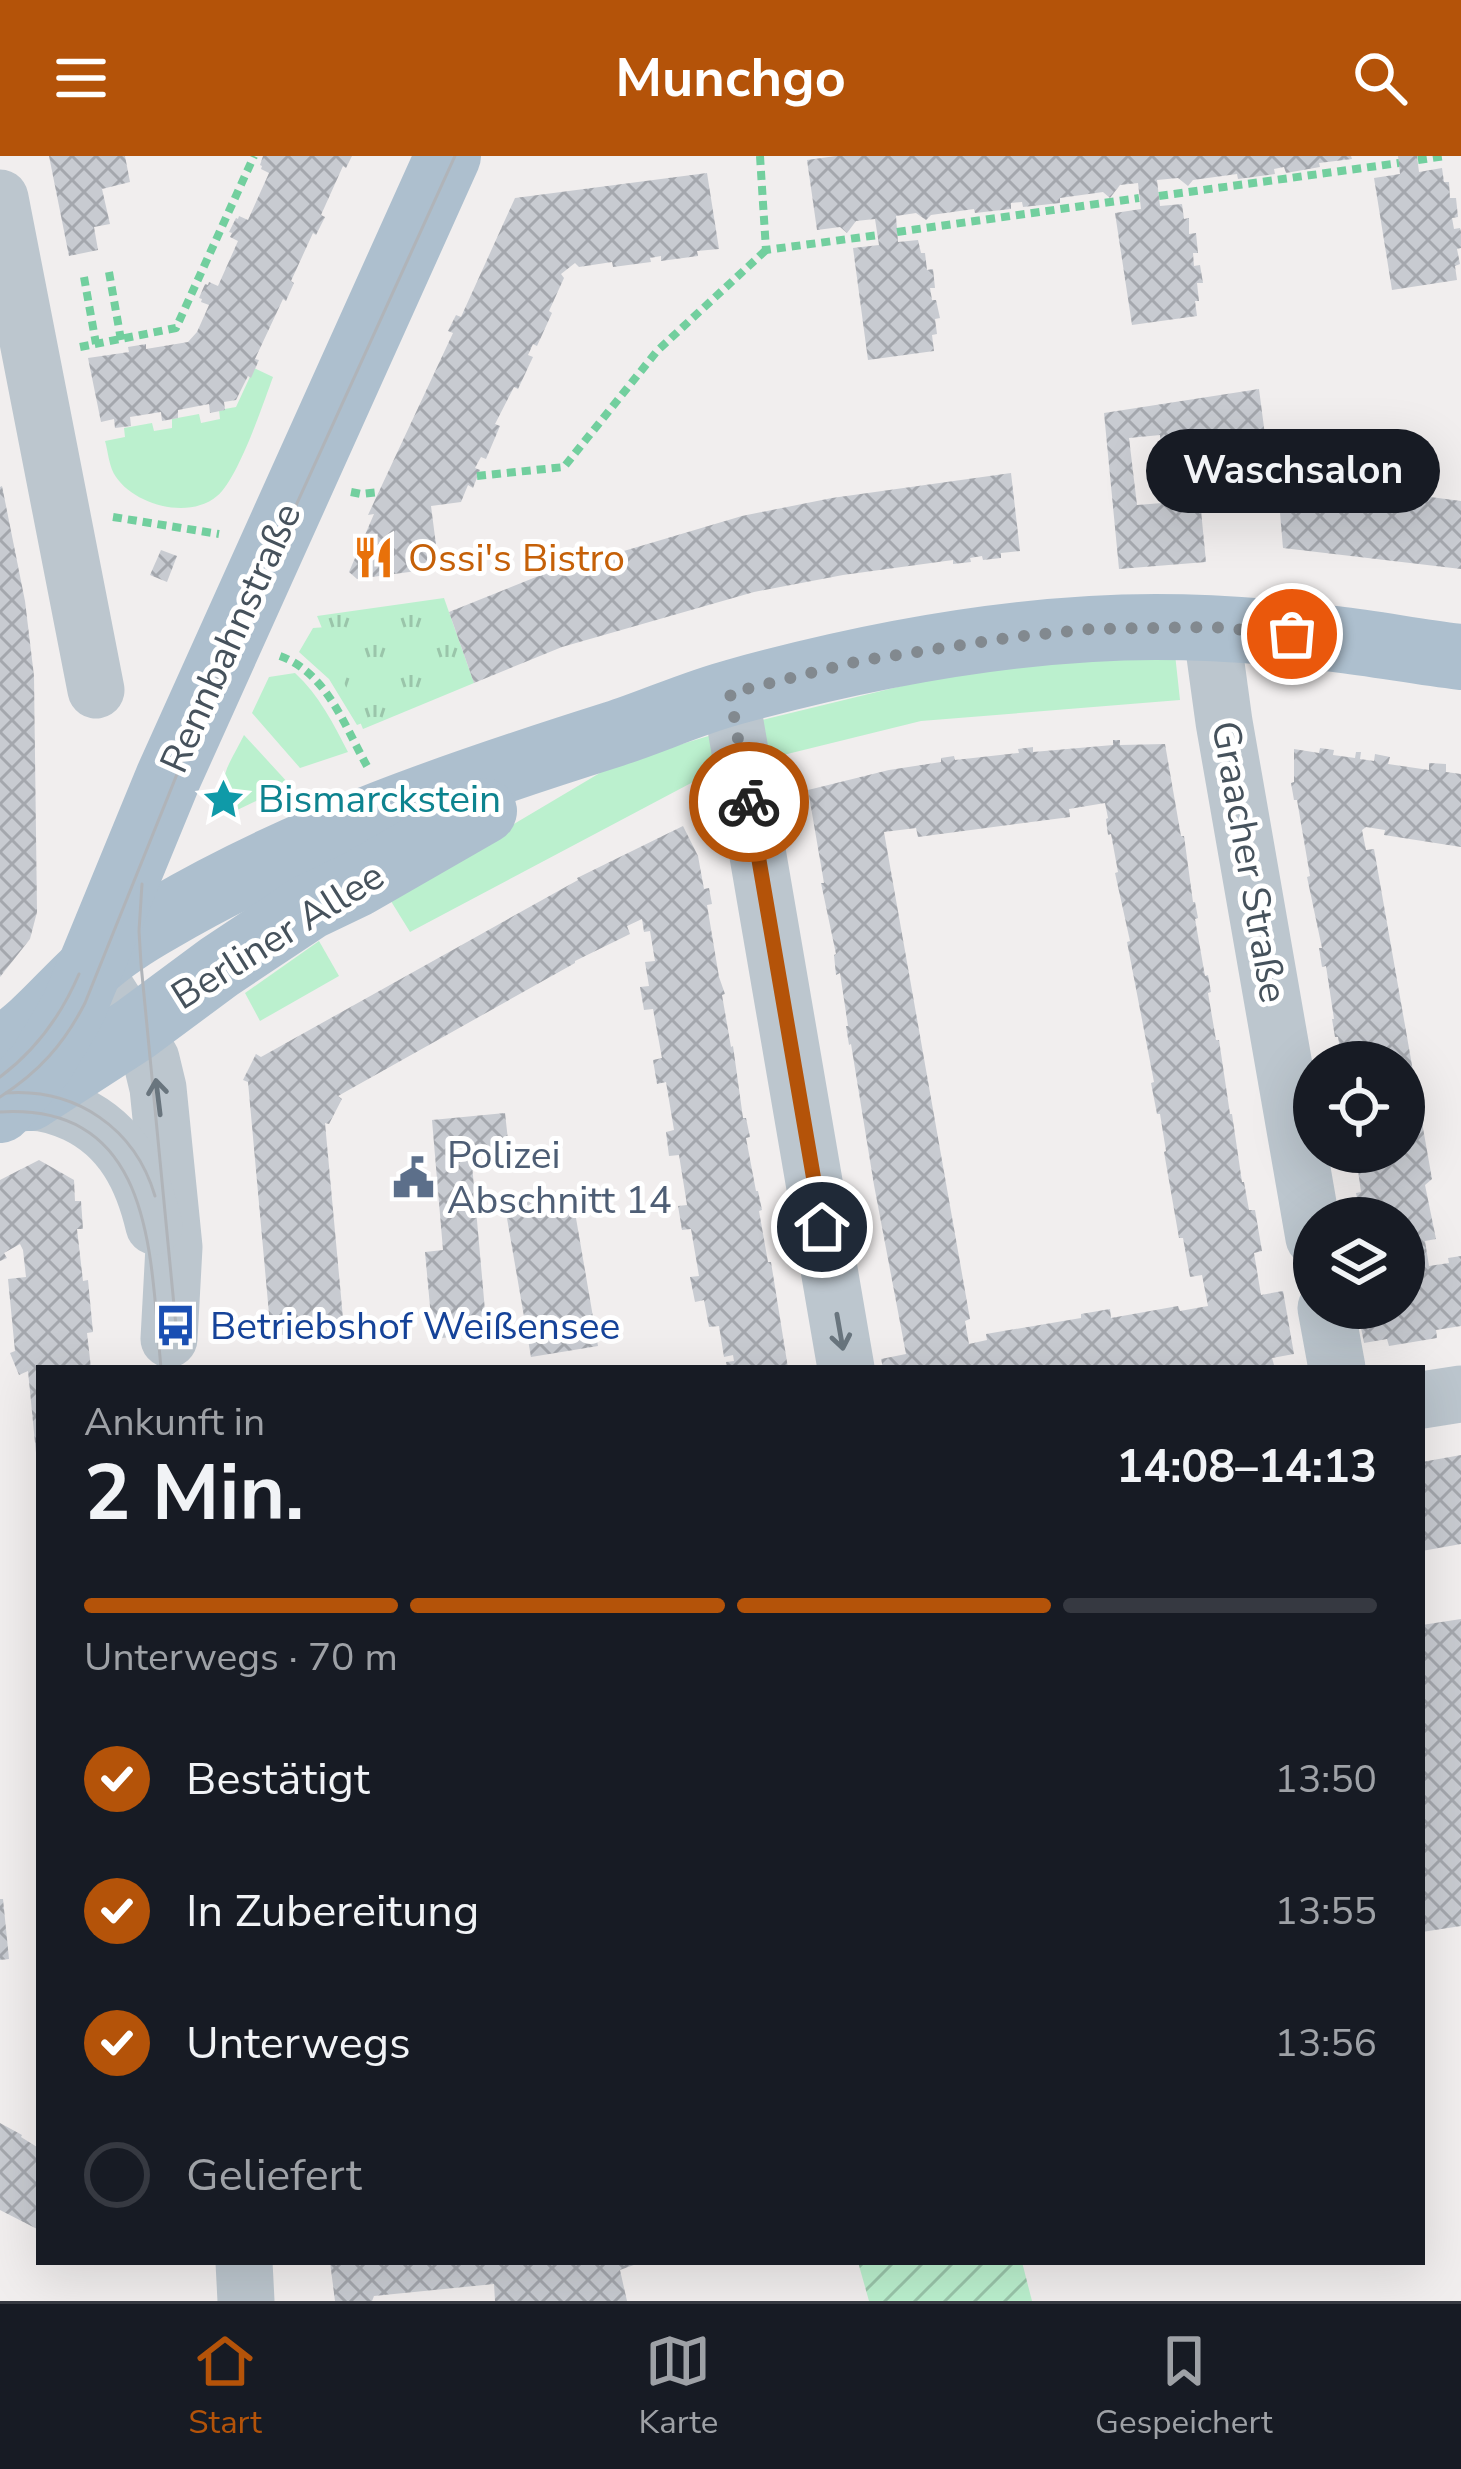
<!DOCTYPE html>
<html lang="de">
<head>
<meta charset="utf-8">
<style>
	:root { --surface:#171b24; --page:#20242c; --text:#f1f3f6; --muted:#9ea1a6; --line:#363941; --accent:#b45309 }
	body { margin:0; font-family:"Nunito Sans",sans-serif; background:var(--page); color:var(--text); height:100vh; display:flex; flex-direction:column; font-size:45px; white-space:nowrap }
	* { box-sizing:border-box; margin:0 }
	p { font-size:39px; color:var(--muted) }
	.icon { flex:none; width:66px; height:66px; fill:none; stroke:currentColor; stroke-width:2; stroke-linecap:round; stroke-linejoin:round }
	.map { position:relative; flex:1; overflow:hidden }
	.details { position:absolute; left:36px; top:1209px; width:1389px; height:900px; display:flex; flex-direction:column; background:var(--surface); border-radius:0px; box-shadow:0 12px 48px #0002 }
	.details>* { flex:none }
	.tools { position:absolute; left:1293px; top:885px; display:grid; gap:24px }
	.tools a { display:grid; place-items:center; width:132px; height:132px; border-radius:50%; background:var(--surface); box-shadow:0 12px 48px #0002; font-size:60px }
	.pin { position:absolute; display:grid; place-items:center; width:102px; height:102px; color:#fff; margin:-51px; border:6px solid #fff; border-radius:50%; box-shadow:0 3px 12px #0007 }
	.courier { position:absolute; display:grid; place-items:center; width:120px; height:120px; margin:-60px; border:9px solid #b45309; border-radius:50%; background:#fff; color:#222; box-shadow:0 3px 15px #0007 }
	.bubble { position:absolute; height:84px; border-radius:42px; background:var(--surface); box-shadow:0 12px 48px #0002; font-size:39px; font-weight:700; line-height:84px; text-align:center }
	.overview em { font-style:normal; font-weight:700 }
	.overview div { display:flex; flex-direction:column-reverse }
	.overview { display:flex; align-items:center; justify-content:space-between; height:204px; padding:0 48px }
	h1 { font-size:78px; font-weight:700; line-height:90px }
	.bar { display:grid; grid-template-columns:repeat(4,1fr); gap:18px 12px; align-content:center; height:144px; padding:0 48px }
	.bar i { height:15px; border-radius:9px; background:var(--line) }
	.bar .current { background:var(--accent) }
	.bar p { grid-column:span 4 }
	ol { padding:0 48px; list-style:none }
	li { display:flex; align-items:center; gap:36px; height:132px }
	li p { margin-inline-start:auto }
	li .icon { padding:12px; border-radius:50%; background:var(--accent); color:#fff; stroke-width:4 }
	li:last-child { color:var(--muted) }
	li i { width:66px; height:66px; border:6px solid var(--line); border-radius:50% }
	header { display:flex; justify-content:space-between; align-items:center; height:156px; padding:0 48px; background:var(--accent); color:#fff; font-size:54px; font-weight:700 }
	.dock { display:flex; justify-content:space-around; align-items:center; height:168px; border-top:3px solid var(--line); background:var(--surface); font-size:33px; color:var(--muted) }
	.dock a { display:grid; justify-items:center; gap:6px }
	.dock .current { color:var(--accent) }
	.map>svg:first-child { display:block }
	.grass { fill:#bbf0ce }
	.park { fill:url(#park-tufts) }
	.garden { fill:url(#garden-furrows) }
	.building { fill:url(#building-cross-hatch); fill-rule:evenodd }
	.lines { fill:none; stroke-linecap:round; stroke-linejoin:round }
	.path { stroke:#72cf9e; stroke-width:8; stroke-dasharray:9 6; stroke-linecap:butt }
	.minor { stroke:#bcc6ce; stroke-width:57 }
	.major { stroke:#adbfce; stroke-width:66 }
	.tram { stroke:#b0b4b9; stroke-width:3 }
	.oneway { stroke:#69757e }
	.done { stroke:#82898f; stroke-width:12; stroke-dasharray:0 21.6 }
	.route { stroke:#b45309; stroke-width:15 }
	.labels { text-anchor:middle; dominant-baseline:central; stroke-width:10; stroke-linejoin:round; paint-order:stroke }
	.food-label { font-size:39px; fill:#c56008; stroke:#fff; text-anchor:start }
	.street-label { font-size:39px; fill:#46525c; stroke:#fff }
	.culture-label { font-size:39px; fill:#0d838f; stroke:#fff; text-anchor:start }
	.service-label { font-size:39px; fill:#4e5e75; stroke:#fff; text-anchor:start }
	.transit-label { font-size:39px; fill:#164399; stroke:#fff; text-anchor:start }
</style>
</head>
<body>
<header><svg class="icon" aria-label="menu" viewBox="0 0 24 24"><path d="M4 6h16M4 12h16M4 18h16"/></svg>Munchgo<svg class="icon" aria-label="search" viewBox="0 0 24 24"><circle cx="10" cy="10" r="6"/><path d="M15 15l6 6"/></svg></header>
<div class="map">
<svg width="1461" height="2145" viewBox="0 0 1461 2145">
	<defs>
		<pattern id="park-tufts" width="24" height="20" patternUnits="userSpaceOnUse" patternTransform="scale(3)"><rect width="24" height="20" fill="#bbf0ce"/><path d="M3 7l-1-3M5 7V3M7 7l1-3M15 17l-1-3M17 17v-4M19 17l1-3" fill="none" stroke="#9ac5aa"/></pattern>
		<pattern id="garden-furrows" width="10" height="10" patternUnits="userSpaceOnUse" patternTransform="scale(3)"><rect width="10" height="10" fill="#bbf0ce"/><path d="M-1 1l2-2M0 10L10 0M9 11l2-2" fill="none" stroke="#9ac5aa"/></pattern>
		<pattern id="building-cross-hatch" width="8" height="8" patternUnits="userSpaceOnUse" patternTransform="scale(3)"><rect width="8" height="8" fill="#c8cbd1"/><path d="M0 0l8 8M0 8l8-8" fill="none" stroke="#a4a7ad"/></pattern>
	</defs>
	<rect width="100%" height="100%" fill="#f1eeee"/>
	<g class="grass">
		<path d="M254 212 273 221C263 248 238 323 217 340 189 364 135 349 116 321 109 312 108 295 105 285L125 281 124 272 152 267 154 275 172 272V263L199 258 201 267 220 263 219 254 236 251Z"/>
		<polygon points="355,469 444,536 357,569 329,523 299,496 313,472"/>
		<polygon points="1175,498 1180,544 921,565 710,617 410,776 389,742 615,608 762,564 996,507"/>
		<path d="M295 517C319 539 333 567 348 596L300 612 252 557 269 521Z"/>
		<path d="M244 579 290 629 233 656C212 626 230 608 244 579Z"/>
		<polygon points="319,785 339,820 260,865 245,837"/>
	</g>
	<polygon class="park" points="444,442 474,527 363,573 317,460"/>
	<polygon class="garden" points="858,2106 1022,2106 1032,2145 869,2145"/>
	<g class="building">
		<polygon points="49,0 125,0 130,26 102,33 110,68 94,71 98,94 69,100"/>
		<polygon points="263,0 352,0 346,12 343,10 321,59 325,61 316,79 313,77 291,125 294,127 286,145 283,143 255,203 259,204 251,222 248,220 236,244 224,246 225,254 210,257 209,248 178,254 178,262 162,265 161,256 130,261 131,270 115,272 114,263 101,266 88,202 129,196 128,191 146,188 146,193 188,186 197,176 209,149 201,146 202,143 199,142 205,128 208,129 209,126 218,130 238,85 230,81 232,77 229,76 236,62 238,63 239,60 248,64 269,17 261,13 262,10 260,9"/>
		<polygon points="836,0 1351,0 1352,3 1319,7 1320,11 1286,17 1284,11 1274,13 1275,18 1238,23 1237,18 1193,24 1188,30 1178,22 1157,24 1160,50 1182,48 1184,63 1189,62 1189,78 1196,77 1198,97 1193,97 1194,110 1200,109 1203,127 1197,127 1199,145 1195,145 1197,160 1132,169 1115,57 1141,53 1138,27 1120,29 1110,42 1103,36 1060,42 1060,47 1023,51 1022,46 1011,47 1011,53 975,57 974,53 931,59 926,64 916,57 896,60 898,86 918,84 921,97 925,97 927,114 933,113 935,132 930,132 932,144 936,144 940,162 935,163 937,178 932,179 934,195 868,204 853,92 879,89 875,63 856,65 847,77 840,71 817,74 807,4"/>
		<polygon points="1398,0 1417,0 1419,16 1442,12 1444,26 1449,26 1450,42 1456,42 1458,61 1452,62 1454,73 1460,72 1461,76 1461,92 1457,93 1460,108 1455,110 1457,124 1392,134 1374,22 1400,18"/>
		<polygon points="707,17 719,93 697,95 698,100 661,105 661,100 650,102 651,106 613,111 612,106 579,111 575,107 561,118 564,122 549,155 552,157 537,190 533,188 528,199 533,201 518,233 514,231 495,268 500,270 486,303 481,301 475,312 480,314 473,332 468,329 461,346 431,350 439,412 357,423 349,416 374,358 368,359 453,177 448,175 456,159 461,161 515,42"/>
		<polygon points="1259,233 1266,287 1162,302 1160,279 1129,282 1137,349 1200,344 1206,406 1119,413 1104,257"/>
		<polygon points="1011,317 1020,395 1001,397 1001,402 983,404 982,400 970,402 971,406 953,408 953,404 843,419 754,436 562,491 474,527 449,456 536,421 742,360 832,342"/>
		<polygon points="1277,321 1461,345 1461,413 1283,392"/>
		<polygon points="2,330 25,445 34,520 37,756 30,783 0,821 0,331"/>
		<polygon points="161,394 177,400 167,426 150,419"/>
		<path d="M1113 584H1120V589L1165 588 1181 680H1184L1193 746H1195L1198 762 1195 763 1205 820 1208 819 1211 836 1208 837 1216 884H1219L1230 958H1232L1242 1026H1244L1249 1054H1255L1262 1095 1254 1097 1261 1139 1283 1135 1294 1198 1272 1202 1274 1209 1258 1212H883L881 1203 906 1198 874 1029 851 888 849 889 846 870H848L840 817 836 819 834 799 836 798 821 727H824L808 634 889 614 941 606V602L954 600 955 604 1019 597 1018 593 1033 591V596L1113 589ZM1105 647 1108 662 1106 663 1108 679 1111 678 1118 716 1115 717 1130 785 1127 786 1154 926 1151 927 1157 958H1160L1166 995 1164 996 1179 1082H1183L1190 1121 1202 1119 1208 1150 1180 1155 1178 1150 1111 1162 1110 1153 1081 1158V1162L986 1178 987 1184 969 1188 965 1165 970 1163 884 676 916 672 918 681 1070 661 1069 653Z"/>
		<polygon points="1320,592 1334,594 1333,599 1355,602 1356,596 1361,596 1360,603 1374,605 1375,598 1390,601 1388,608 1429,614 1429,607 1446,608 1446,616 1461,618 1461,691 1384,679 1385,674 1366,671 1362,674 1366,694 1374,693 1432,1023 1425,1029 1436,1083 1425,1085 1429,1110 1449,1107 1448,1102 1461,1100 1461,1170 1436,1174 1437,1182 1389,1190 1387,1183 1364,1187 1357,1152 1404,1152 1404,1062 1361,1062 1356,1037 1361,1036 1357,1007 1360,1007 1358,996 1404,996 1404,906 1342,906 1338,881 1335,881 1332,863 1334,863 1326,810 1322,811 1319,792 1322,792 1307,721 1310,720 1297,644 1294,644 1291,627 1294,626 1294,593 1319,597"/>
		<polygon points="683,670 698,700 704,733 709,732 712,748 707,749 719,821 725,838 722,839 731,891 733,890 743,962 746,962 750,981 746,982 756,1035 758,1035 762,1054 759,1055 768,1106 771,1106 788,1212 727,1212 726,1206 734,1205 733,1199 724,1201 719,1170 709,1171 704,1144 695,1146 690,1121 699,1120 691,1073 682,1074 678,1050 687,1049 679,999 669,1000 666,976 674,974 666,926 657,928 653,904 662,902 653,853 644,854 640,831 649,830 645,806 655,805 650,775 644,776 642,763 627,770 630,778 575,805 575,807 338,940 342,943 329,968 325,967 344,1173 271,1180 248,926 243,924 256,898 261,901 578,724 577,722"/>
		<polygon points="505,957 509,993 471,997 487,1177 433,1183 425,1096 443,1094 432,964"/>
		<polygon points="39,1004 74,1024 75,1045 81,1045 83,1073 77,1073 83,1125 88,1124 93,1176 87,1177 91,1212 39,1212 39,1297 36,1297 28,1215 19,1219 10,1197 15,1195 8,1123 26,1121 23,1094 20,1088 4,1097 7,1102 0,1105 0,1024"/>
		<polygon points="571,1033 598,1190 531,1201 504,1045"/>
		<polygon points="1461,1299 1461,1388 1422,1395 1422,1306"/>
		<polygon points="1461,1463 1461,1770 1422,1776 1422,1469"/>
		<polygon points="0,1743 3,1743 9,1803 0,1804"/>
		<polygon points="0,1967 22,1979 21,1981 37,1991 36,1993 39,1995 39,2074 0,2054"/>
		<polygon points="330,2106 642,2106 620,2114 627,2145 495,2145 494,2128 374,2140 372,2145 335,2145"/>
	</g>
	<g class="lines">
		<g class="path">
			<polyline points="760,0 766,94 878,79"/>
			<polyline points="1418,4 1445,0"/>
			<polyline points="1159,40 1399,7"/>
			<polyline points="897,76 1139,42"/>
			<polyline points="109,116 121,184"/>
			<polyline points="84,121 96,188"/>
			<polyline points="80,191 176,172 254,0"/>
			<polyline points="477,320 564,311 657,195 766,94"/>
			<polyline points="351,336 361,338 379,336"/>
			<polyline points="113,361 219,378"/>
			<path d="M280 500C327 517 344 569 367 610"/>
		</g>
		<g class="minor">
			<polyline points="0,42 96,534"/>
			<polyline points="1211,471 1224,566 1314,1082"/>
			<polyline points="730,537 846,1212"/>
			<polyline points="108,836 151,903 158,932 174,1091 169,1183"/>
			<path d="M21 947C40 944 58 950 76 958 122 980 143 1022 154 1070"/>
			<polyline points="1326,1152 1337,1212"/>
			<polyline points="1422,1244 1461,1238"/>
			<polyline points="244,2106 246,2145"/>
		</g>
		<g class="major">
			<path d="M0 894C37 871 62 837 94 809 114 791 138 776 161 763 302 680 459 627 614 578 654 565 693 547 734 536 850 504 971 480 1091 473 1172 468 1254 473 1335 483 1377 488 1419 496 1461 501"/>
			<polyline points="29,942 134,874 219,811 309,751 357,728 484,655"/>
			<polyline points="0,954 42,906 73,853 168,622 448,0"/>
		</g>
		<g class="tram">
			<polyline points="142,728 139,775 141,808 176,1170"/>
			<path d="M0 921C36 894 61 860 79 818"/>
			<path d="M6 937C76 932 135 972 155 1040"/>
			<path d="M0 941C39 916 64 888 85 847L202 556 455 0"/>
			<path d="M0 956C155 947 150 1100 161 1212"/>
		</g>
	</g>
	<defs><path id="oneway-shaft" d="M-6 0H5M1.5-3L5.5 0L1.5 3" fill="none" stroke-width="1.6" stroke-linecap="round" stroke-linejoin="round" transform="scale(3)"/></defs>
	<g class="oneway">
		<use href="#oneway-shaft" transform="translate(158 941) rotate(-97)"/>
		<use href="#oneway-shaft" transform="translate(840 1176) rotate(80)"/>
	</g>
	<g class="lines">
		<polyline class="done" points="749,646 730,537 859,505 1013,481 1091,473 1211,471 1292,478"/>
		<polyline class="route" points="749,646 822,1071"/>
	</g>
	<defs>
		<symbol id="restaurant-bare" viewBox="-9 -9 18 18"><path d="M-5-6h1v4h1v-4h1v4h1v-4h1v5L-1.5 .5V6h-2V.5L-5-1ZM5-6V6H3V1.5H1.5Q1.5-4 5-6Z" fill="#e8710a" stroke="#fff" stroke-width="2.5" paint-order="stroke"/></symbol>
		<symbol id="sight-bare" viewBox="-9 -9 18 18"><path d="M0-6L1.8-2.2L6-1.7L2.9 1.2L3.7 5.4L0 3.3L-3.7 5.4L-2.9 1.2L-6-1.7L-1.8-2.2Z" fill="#0f9aa8" stroke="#fff" stroke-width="2.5" paint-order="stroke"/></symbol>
		<symbol id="civic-bare" viewBox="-9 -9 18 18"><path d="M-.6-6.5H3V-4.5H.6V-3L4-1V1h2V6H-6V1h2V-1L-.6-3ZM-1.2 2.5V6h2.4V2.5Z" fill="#5c6f8a" stroke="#fff" stroke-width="2.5" paint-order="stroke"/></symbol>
		<symbol id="bus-bare" viewBox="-9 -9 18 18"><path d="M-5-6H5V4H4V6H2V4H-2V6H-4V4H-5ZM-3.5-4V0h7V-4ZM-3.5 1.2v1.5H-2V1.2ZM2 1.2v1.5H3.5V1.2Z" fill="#1a4fb4" stroke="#fff" stroke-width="2.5" paint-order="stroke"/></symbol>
	</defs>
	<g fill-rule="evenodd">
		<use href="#restaurant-bare" x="344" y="372" width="59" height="59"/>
		<use href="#sight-bare" x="194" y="614" width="59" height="59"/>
		<use href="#civic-bare" x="384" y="992" width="59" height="59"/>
		<use href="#bus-bare" x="146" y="1140" width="59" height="59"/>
	</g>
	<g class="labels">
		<g class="food-label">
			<text x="408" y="402">Ossi's Bistro</text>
		</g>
		<g class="street-label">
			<text transform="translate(231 482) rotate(-66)">Rennbahnstraße</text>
			<text transform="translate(1249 706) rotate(80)">Graacher Straße</text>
			<text transform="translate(278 780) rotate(-32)">Berliner Allee</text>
		</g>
		<g class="culture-label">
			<text x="258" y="643">Bismarckstein</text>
		</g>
		<g class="service-label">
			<text x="447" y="999">Polizei<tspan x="447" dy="45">Abschnitt 14</tspan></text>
		</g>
		<g class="transit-label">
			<text x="210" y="1170">Betriebshof Weißensee</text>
		</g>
	</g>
</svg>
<div class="tools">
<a><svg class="icon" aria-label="locate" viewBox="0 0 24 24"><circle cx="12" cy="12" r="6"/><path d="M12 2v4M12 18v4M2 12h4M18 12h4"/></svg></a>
<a><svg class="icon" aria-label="layers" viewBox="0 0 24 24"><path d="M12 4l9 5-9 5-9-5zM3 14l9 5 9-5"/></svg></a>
</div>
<div class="pin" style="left:1292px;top:478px;background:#ea580c"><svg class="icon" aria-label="bag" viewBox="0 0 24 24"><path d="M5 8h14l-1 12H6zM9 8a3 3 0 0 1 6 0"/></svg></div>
<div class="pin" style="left:822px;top:1071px;background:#1f2937"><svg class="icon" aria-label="home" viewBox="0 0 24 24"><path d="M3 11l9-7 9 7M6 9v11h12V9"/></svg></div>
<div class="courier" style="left:749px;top:646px"><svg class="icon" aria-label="bike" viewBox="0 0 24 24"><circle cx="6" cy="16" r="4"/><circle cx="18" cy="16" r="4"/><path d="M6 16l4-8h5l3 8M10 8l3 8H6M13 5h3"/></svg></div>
<div class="bubble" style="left:1146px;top:273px;width:294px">Waschsalon</div>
<section class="details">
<div class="overview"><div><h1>2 Min.</h1><p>Ankunft in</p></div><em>14:08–14:13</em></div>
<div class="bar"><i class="current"></i><i class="current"></i><i class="current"></i><i></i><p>Unterwegs · 70 m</p></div>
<ol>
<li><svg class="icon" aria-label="check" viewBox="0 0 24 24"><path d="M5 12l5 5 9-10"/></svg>Bestätigt<p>13:50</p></li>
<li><svg class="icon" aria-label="check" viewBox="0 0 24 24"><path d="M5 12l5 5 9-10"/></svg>In Zubereitung<p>13:55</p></li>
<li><svg class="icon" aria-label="check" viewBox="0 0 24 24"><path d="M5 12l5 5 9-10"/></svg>Unterwegs<p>13:56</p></li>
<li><i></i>Geliefert</li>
</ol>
</section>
</div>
<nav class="dock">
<a class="current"><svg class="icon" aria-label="home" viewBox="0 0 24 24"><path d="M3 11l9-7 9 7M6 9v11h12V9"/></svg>Start</a>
<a><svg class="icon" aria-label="map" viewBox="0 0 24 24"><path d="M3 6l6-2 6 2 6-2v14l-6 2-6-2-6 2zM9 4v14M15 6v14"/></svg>Karte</a>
<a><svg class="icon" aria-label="saved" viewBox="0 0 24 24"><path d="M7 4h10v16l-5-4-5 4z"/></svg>Gespeichert</a>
</nav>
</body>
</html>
